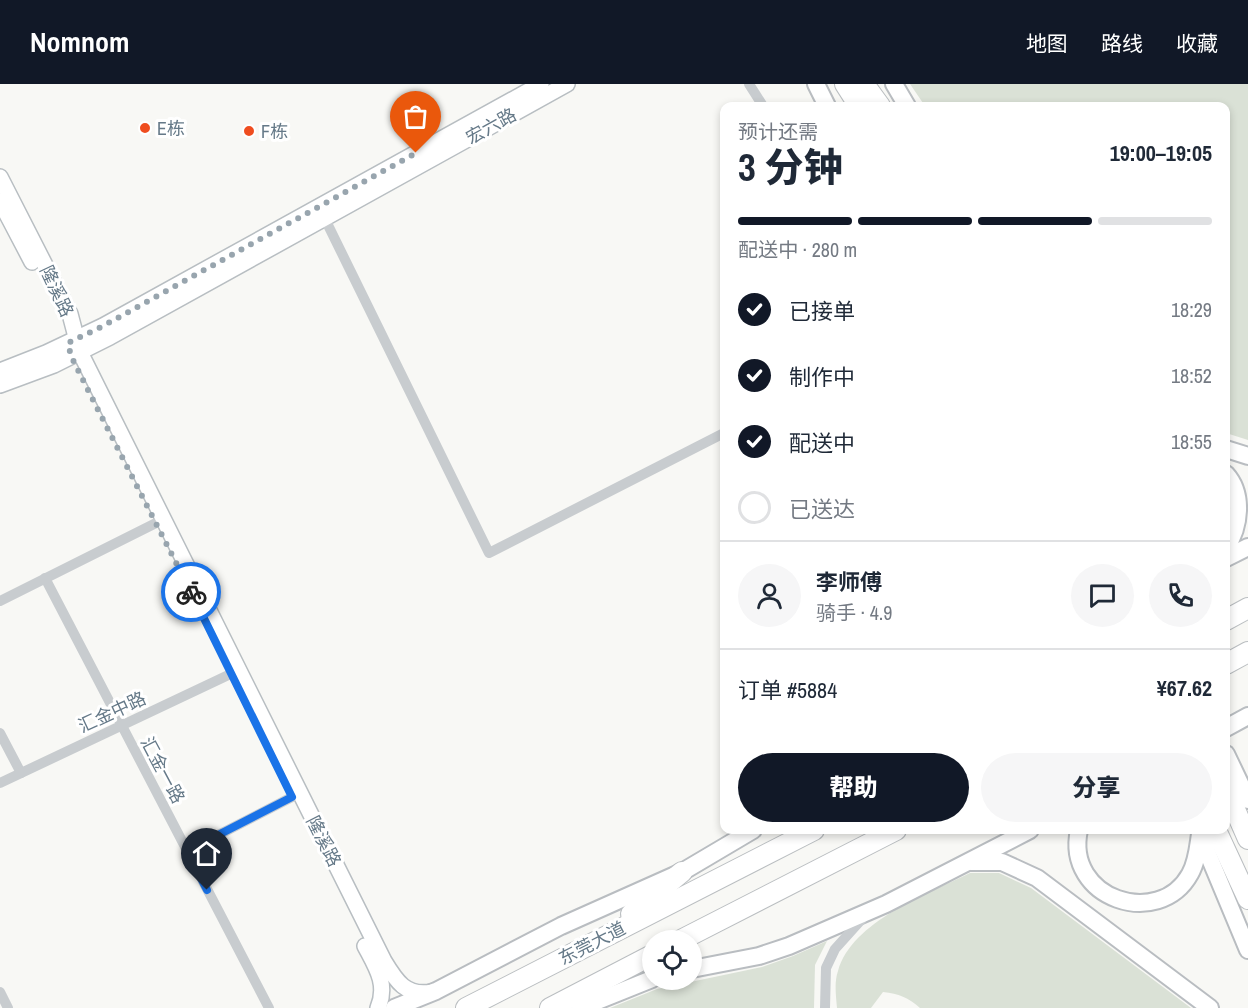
<!DOCTYPE html>
<html lang="zh">
<head>
<meta charset="utf-8">
<style>
	:root { --surface:#fff; --page:#f6f6f7; --text:#1f2937; --muted:#747a83; --line:#e0e1e3; --accent:#111827 }
	body { margin:0; font-family:"Archivo Narrow","Noto Sans SC",sans-serif; background:var(--page); color:var(--text); height:100vh; display:flex; flex-direction:column; font-size:22px; white-space:nowrap }
	* { box-sizing:border-box; margin:0 }
	p { font-size:20px; color:var(--muted) }
	.icon { flex:none; width:33px; height:33px; fill:none; stroke:currentColor; stroke-width:2; stroke-linecap:round; stroke-linejoin:round }
	.map { position:relative; flex:1; overflow:hidden }
	.drawer { position:absolute; left:720px; top:18px; width:510px; height:732px; display:flex; flex-direction:column; background:var(--surface); border-radius:12px; box-shadow:0 3px 9px #0003 }
	.drawer>* { flex:none }
	.controls { position:absolute; left:642px; top:846px; display:grid; gap:12px }
	.controls a { display:grid; place-items:center; width:60px; height:60px; border-radius:50%; background:var(--surface); box-shadow:0 3px 9px #0003; font-size:30px }
	.pin { position:absolute; display:grid; place-items:center; width:51px; height:51px; color:#fff; margin:-62px -26px; border-radius:50% 50% 50% 0; rotate:-45deg; box-shadow:0 0 6px #0007 }
	.pin .icon { rotate:45deg }
	.courier { position:absolute; display:grid; place-items:center; width:60px; height:60px; margin:-30px; border:4px solid #1a73e8; border-radius:50%; background:#fff; color:#222; box-shadow:0 2px 8px #0007 }
	.overview em { font-style:normal; font-weight:800 }
	.overview div { display:flex; flex-direction:column-reverse }
	.overview { display:flex; align-items:center; justify-content:space-between; height:102px; padding:0 18px }
	h1 { font-size:39px; font-weight:800; line-height:45px }
	.bar { display:grid; grid-template-columns:repeat(4,1fr); gap:9px 6px; align-content:center; height:72px; padding:0 18px }
	.bar i { height:8px; border-radius:4px; background:var(--line) }
	.bar .selected { background:var(--accent) }
	.bar p { grid-column:span 4 }
	.line { display:flex; align-items:center; gap:15px; padding:0 18px; border-top:2px solid var(--line) }
	.line div { flex:1 }
	.round { display:grid; place-items:center; flex:none; width:63px; height:63px; border-radius:32px; background:var(--page) }
	ol { padding:0 18px; list-style:none }
	li { display:flex; align-items:center; gap:18px; height:66px }
	li p { margin-inline-start:auto }
	li .icon { padding:6px; border-radius:50%; background:var(--accent); color:#fff; stroke-width:4 }
	li:last-child { color:var(--muted) }
	li i { width:33px; height:33px; border:3px solid var(--line); border-radius:50% }
	.cta { display:flex; gap:12px; margin-top:auto; padding:12px 18px }
	.cta a { flex:1; height:69px; border-radius:36px; background:var(--accent); color:#fff; font-size:24px; font-weight:800; line-height:69px; text-align:center }
	.cta a+a { background:var(--page); color:var(--text) }
	header { display:flex; align-items:center; gap:36px; box-sizing:border-box; height:84px; padding:0 30px; background:var(--accent); color:#fff }
	header strong { font-size:28px }
	nav { display:flex; gap:33px; margin-inline-start:auto; font-size:21px }
	.map>svg:first-child { display:block }
	.green { fill:#dae1d6 }
	.lines { fill:none; stroke-linecap:round; stroke-linejoin:round }
	.secondary-casing { stroke:#b8bec2; stroke-width:18 }
	.primary-casing { stroke:#b9bdc1; stroke-width:20 }
	.highway-casing { stroke:#babec1; stroke-width:22 }
	.street { stroke:#c8cccf; stroke-width:10 }
	.secondary { stroke:#fff; stroke-width:15 }
	.primary { stroke:#fff; stroke-width:16 }
	.highway { stroke:#fff; stroke-width:20 }
	.done { stroke:#98a5ae; stroke-width:6; stroke-dasharray:0 10.8 }
	.route { stroke:#1a73e8; stroke-width:8 }
	.poi-dot { fill:#ef4d1f; stroke:#fff; stroke-width:2 }
	.labels { text-anchor:middle; dominant-baseline:central; stroke-width:6; stroke-linejoin:round; paint-order:stroke }
	.street-label { font-size:18px; fill:#657988; stroke:#fff }
	.poi-label { font-size:18px; fill:#657988; stroke:#fff; text-anchor:start }
</style>
</head>
<body>
<header>
<strong>Nomnom</strong>
<nav><a>地图</a><a>路线</a><a>收藏</a></nav>
</header>
<div class="map">
<svg width="1248" height="924" viewBox="0 0 1248 924">
	<rect width="100%" height="100%" fill="#f8f8f5"/>
	<g class="green">
		<polygon points="910,0 1248,0 1248,356 1226,349 1226,22 925,22"/>
		<path d="M970 789H999L1031 804 1191 924H920C908 913 899 910 883 908L871 924H837C836 912 834 898 838 887 852 837 928 810 970 789Z"/>
		<polygon points="827,857 815,881 814,924 610,924 657,905 762,883 793,872"/>
	</g>
	<g class="lines">
		<defs>
			<g id="secondary">
				<path d="M0 93 70 230 80 268 384 877C396 897 406 913 432 908"/>
				<polyline points="0,117 32,178"/>
				<polyline points="0,287 46,269 103,242 541,0"/>
				<polyline points="0,301 54,281 110,253 567,0"/>
				<path d="M365 862C376 883 388 900 378 924"/>
			</g>
			<g id="primary">
				<polyline points="816,0 827,22"/>
				<polyline points="894,0 907,22"/>
				<polyline points="1226,365 1248,372"/>
				<path d="M1226 390C1244 410 1240 443 1226 464"/>
				<polyline points="1226,474 1248,463"/>
				<polyline points="1226,644 1248,632"/>
				<polyline points="1226,670 1248,716"/>
				<path d="M1079 746C1064 815 1159 846 1190 790 1197 778 1198 763 1200 750"/>
				<polyline points="1200,751 1248,866"/>
				<polyline points="971,778 1002,778 1037,794 1210,924"/>
				<polyline points="692,885 759,872 789,862 886,820 1030,746"/>
				<polyline points="394,924 436,907 561,842 682,788 753,746"/>
				<polyline points="580,924 652,895"/>
			</g>
			<g id="highway">
				<polyline points="845,0 859,22"/>
				<polyline points="864,0 880,22"/>
				<polyline points="1226,536 1248,524"/>
				<polyline points="1226,580 1248,568"/>
				<polyline points="1226,705 1248,755"/>
				<polyline points="1216,746 1248,815"/>
				<polyline points="631,830 682,788"/>
				<polyline points="681,856 896,746"/>
				<polyline points="466,924 814,746"/>
				<polyline points="550,924 652,871"/>
			</g>
		</defs>
		<use href="#secondary" class="secondary-casing"/>
		<use href="#primary" class="primary-casing"/>
		<use href="#highway" class="highway-casing"/>
		<g class="street">
			<polyline points="749,0 763,22"/>
			<polyline points="325,135 489,469 724,349"/>
			<polyline points="45,494 269,924"/>
			<polyline points="0,517 156,439"/>
			<polyline points="0,649 21,689"/>
			<polyline points="0,699 239,586"/>
			<polyline points="187,767 292,713"/>
			<polyline points="0,908 8,924"/>
			<polyline points="825,924 826,884 835,865 862,835"/>
		</g>
		<use href="#secondary" class="secondary"/>
		<use href="#primary" class="primary"/>
		<use href="#highway" class="highway"/>
	</g>
	<g class="lines">
		<polyline class="done" points="191,508 94,318 71,272 68,259 103,242 416,69"/>
		<polyline class="route" points="191,508 292,713 187,767 207,806"/>
	</g>
	<g class="poi-dot">
		<circle cx="145" cy="44" r="6"/>
		<circle cx="249" cy="47" r="6"/>
	</g>
	<g class="labels">
		<g class="street-label">
			<text transform="translate(491 42) rotate(-29)">宏六路</text>
			<text transform="translate(57 207) rotate(65)">隆溪路</text>
			<text transform="translate(112 628) rotate(-25)">汇金中路</text>
			<text transform="translate(163 686) rotate(62)">汇金一路</text>
			<text transform="translate(324 757) rotate(63)">隆溪路</text>
			<text transform="translate(592 859) rotate(-27)">东莞大道</text>
		</g>
		<g class="poi-label">
			<text x="157" y="44">E栋</text>
			<text x="261" y="47">F栋</text>
		</g>
	</g>
</svg>
<div class="controls">
<a><svg class="icon" aria-label="locate" viewBox="0 0 24 24"><circle cx="12" cy="12" r="6"/><path d="M12 2v4M12 18v4M2 12h4M18 12h4"/></svg></a>
</div>
<div class="pin" style="left:416px;top:69px;background:#ea580c"><svg class="icon" aria-label="bag" viewBox="0 0 24 24"><path d="M5 8h14l-1 12H6zM9 8a3 3 0 0 1 6 0"/></svg></div>
<div class="pin" style="left:207px;top:806px;background:#1f2937"><svg class="icon" aria-label="home" viewBox="0 0 24 24"><path d="M3 11l9-7 9 7M6 9v11h12V9"/></svg></div>
<div class="courier" style="left:191px;top:508px"><svg class="icon" aria-label="bike" viewBox="0 0 24 24"><circle cx="6" cy="16" r="4"/><circle cx="18" cy="16" r="4"/><path d="M6 16l4-8h5l3 8M10 8l3 8H6M13 5h3"/></svg></div>
<section class="drawer">
<div class="overview"><div><h1>3 分钟</h1><p>预计还需</p></div><em>19:00–19:05</em></div>
<div class="bar"><i class="selected"></i><i class="selected"></i><i class="selected"></i><i></i><p>配送中 · 280 m</p></div>
<ol>
<li><svg class="icon" aria-label="check" viewBox="0 0 24 24"><path d="M5 12l5 5 9-10"/></svg>已接单<p>18:29</p></li>
<li><svg class="icon" aria-label="check" viewBox="0 0 24 24"><path d="M5 12l5 5 9-10"/></svg>制作中<p>18:52</p></li>
<li><svg class="icon" aria-label="check" viewBox="0 0 24 24"><path d="M5 12l5 5 9-10"/></svg>配送中<p>18:55</p></li>
<li><i></i>已送达</li>
</ol>
<div class="line" style="height:108px"><a class="round"><svg class="icon" aria-label="person" viewBox="0 0 24 24"><circle cx="12" cy="8" r="4"/><path d="M4 21q1-7 8-7t8 7"/></svg></a><div><b>李师傅</b><p>骑手 · 4.9</p></div><a class="round"><svg class="icon" aria-label="chat" viewBox="0 0 24 24"><path d="M4 5h16v11H9l-5 4z"/></svg></a><a class="round"><svg class="icon" aria-label="phone" viewBox="0 0 24 24"><path d="M5 4h4l2 5-3 2q2 4 5 5l2-3 5 2v4C11 20 4 13 5 4z"/></svg></a></div>
<div class="line" style="height:78px"><div>订单 #5884</div><b>¥67.62</b></div>
<div class="cta"><a>帮助</a><a>分享</a></div>
</section>
</div>
</body>
</html>
